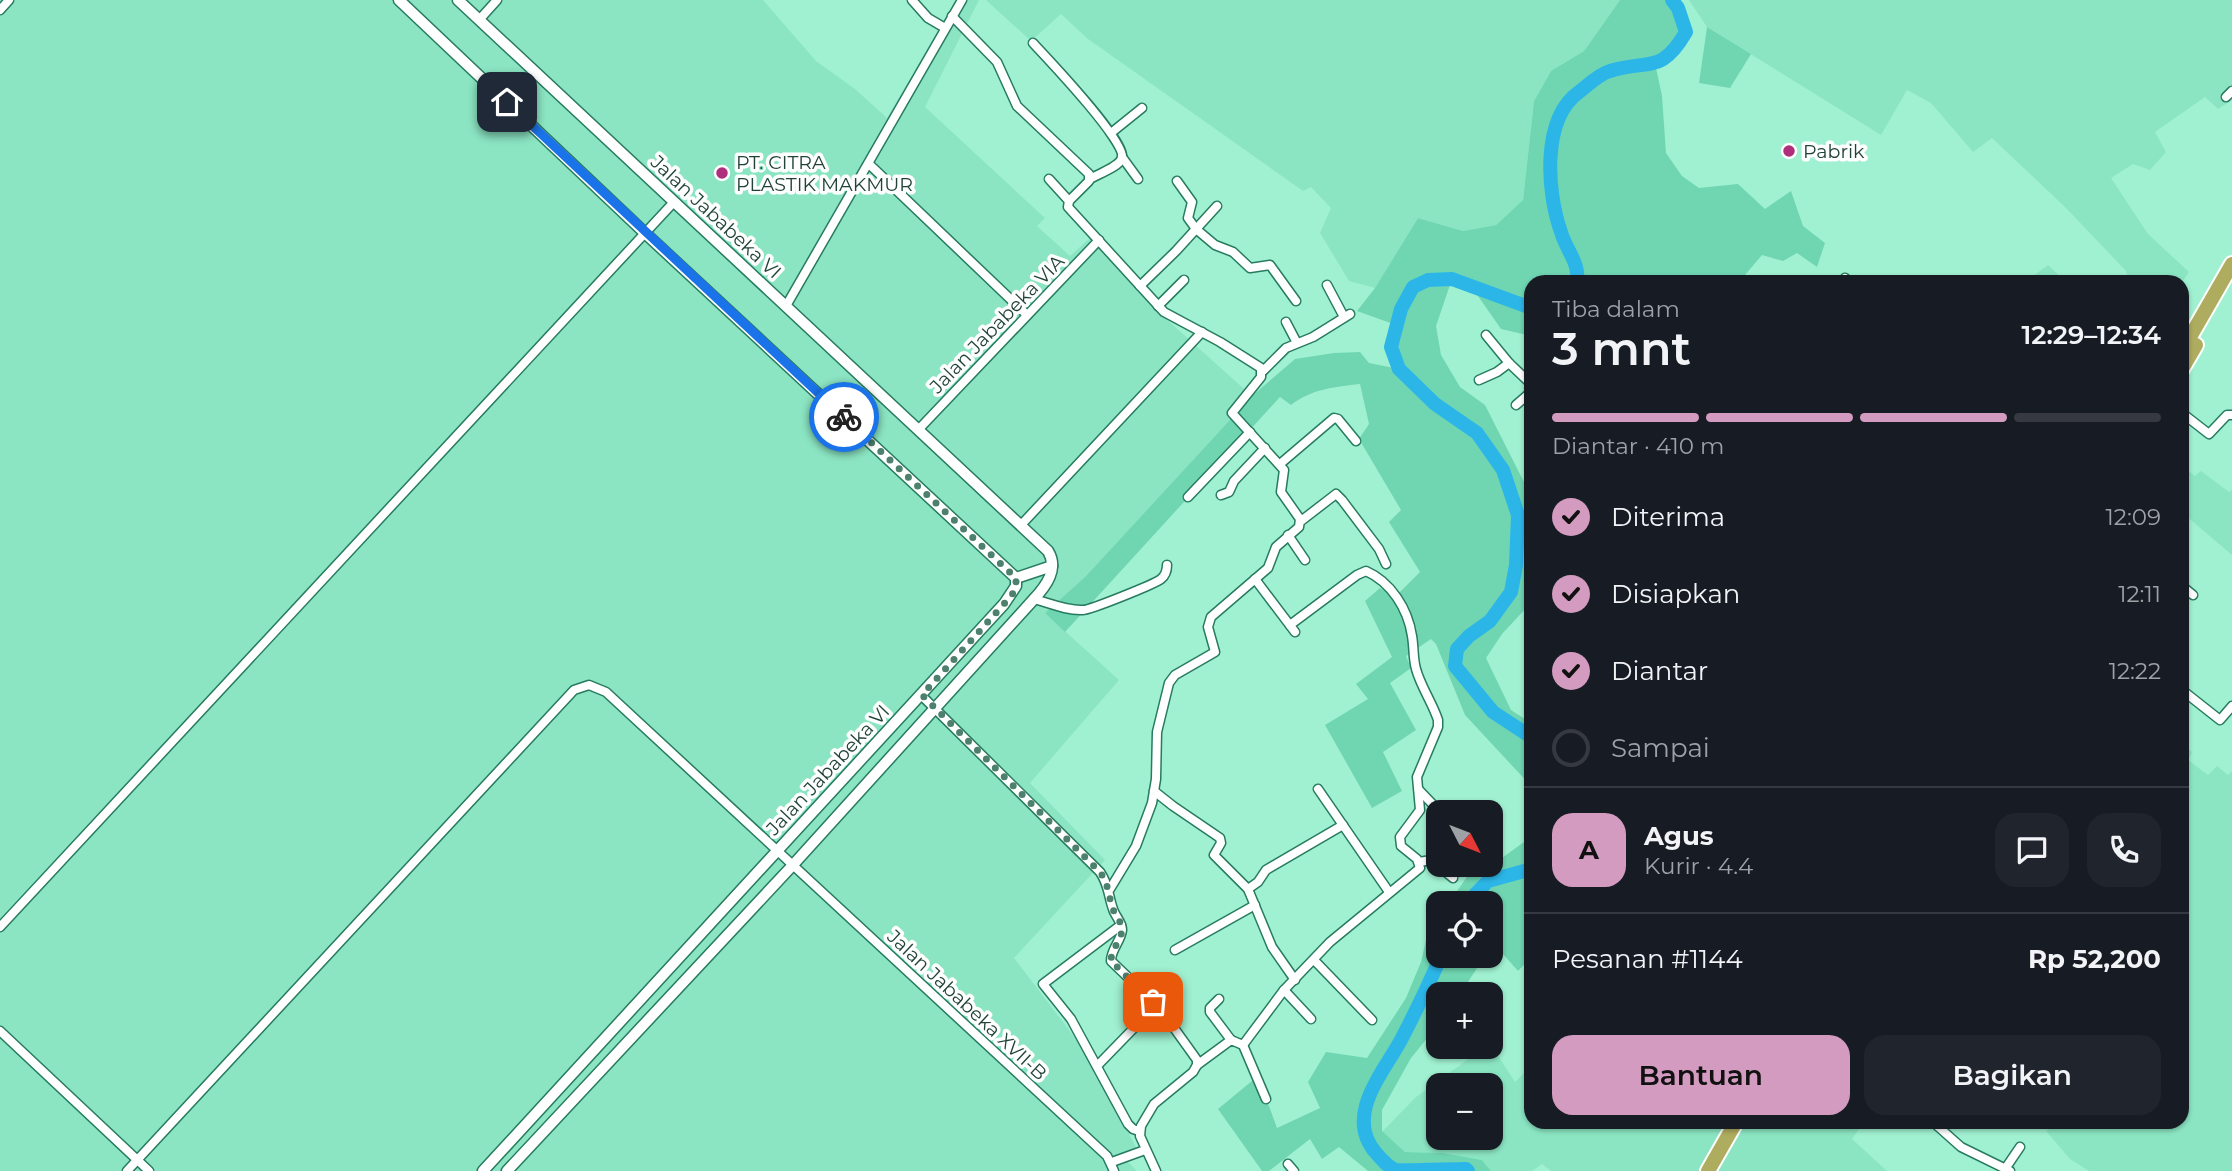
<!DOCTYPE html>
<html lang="id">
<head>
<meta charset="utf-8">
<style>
	:root { --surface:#171b24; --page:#20242c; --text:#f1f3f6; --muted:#9ea1a6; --line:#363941; --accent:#d39bbf }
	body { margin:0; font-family:Montserrat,sans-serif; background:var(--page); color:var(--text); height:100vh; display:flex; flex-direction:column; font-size:26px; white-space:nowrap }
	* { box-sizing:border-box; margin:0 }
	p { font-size:23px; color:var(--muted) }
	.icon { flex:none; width:38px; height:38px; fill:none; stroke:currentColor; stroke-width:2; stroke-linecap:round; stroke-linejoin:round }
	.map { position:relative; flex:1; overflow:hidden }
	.drawer { position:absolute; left:1524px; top:275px; width:665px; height:854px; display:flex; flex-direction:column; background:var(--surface); border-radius:21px; box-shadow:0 2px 5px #0004 }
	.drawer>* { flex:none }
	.needle { width:46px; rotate:132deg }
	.fabs { position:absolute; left:1426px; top:800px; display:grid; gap:14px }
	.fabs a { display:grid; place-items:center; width:77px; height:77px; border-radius:14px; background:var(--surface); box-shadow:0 2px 5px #0004; font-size:35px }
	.pin { position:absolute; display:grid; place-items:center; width:60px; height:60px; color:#fff; margin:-30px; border-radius:14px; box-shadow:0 4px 10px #0006 }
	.courier { position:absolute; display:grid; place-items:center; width:70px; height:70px; margin:-35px; border:5px solid #1a73e8; border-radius:50%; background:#fff; color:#222; box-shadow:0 2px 9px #0007 }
	.headline em { font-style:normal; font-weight:600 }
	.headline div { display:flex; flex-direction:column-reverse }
	.headline { display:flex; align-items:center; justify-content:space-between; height:119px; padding:0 28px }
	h1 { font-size:46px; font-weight:600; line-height:52px }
	.bar { display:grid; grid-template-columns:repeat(4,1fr); gap:10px 7px; align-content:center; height:84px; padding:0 28px }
	.bar i { height:9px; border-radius:5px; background:var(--line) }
	.bar .on { background:var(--accent) }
	.bar p { grid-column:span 4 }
	.line { display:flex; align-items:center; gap:18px; padding:0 28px; border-top:2px solid var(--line) }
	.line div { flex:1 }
	.round { display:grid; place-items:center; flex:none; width:74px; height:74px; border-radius:21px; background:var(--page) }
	ol { padding:0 28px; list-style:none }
	li { display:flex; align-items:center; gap:21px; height:77px }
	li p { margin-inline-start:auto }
	li .icon { padding:7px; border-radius:50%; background:var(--accent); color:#111; stroke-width:4 }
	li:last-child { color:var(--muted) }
	li i { width:38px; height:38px; border:4px solid var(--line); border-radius:50% }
	.action { display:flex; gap:14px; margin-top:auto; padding:14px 28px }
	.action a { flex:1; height:80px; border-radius:21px; background:var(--accent); color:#111; font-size:28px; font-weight:600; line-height:80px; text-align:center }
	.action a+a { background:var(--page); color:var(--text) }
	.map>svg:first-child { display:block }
	.built { fill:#8be5c3; fill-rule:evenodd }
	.green { fill:#70d6b2 }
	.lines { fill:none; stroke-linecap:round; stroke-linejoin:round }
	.river { stroke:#2cb6e8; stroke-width:14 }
	.minor-casing { stroke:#277b60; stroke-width:11 }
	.tertiary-casing { stroke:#277b60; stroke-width:13 }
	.trunk-casing { stroke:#fff; stroke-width:18 }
	.minor { stroke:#fff; stroke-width:8 }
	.tertiary { stroke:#fff; stroke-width:10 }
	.trunk { stroke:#aeac5f; stroke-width:14 }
	.done { stroke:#4d806d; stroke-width:7; stroke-dasharray:0 12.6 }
	.route { stroke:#1a73e8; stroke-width:9 }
	.poi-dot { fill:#af2f7c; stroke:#fefefe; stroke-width:2.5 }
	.labels { text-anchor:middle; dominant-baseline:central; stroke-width:7; stroke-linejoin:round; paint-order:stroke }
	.poi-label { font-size:19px; fill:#214337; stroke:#fefefe; text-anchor:start }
	.street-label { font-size:19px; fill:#214337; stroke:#fefefe }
</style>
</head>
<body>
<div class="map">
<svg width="2232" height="1171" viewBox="0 0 2232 1171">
	<rect width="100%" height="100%" fill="#a0f1d1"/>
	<g class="built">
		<polygon points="0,0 763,0 816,61 855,89 887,118 956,0 979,0 925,107 1045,218 1037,226 1070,256 1091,237 1154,308 1252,396 1086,576 1045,613 1119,680 1030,783 1105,860 1014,958 1086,1052 1138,1151 1127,1161 1137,1171 0,1171"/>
		<polygon points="986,0 1620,0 1584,51 1551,71 1534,101 1523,200 1496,225 1463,231 1418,218 1375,288 1349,281 1320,233 1331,208 1311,187 1303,191 1088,39 1061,14 1031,41"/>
		<polygon points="1689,0 2232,0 2232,100 2218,109 2205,97 2155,132 2166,152 2150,170 2133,164 2111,178 2148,234 2189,272 2182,282 2129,282 2126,271 2067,209 1992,138 1973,152 1931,103 1907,90 1881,135 1707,27"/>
		<polygon points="2048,265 2066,282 2025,282"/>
		<polygon points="2182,466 2195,476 2201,471 2229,492 2232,490 2232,555 2185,515 2186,491 2182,488"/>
		<polygon points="2182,745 2192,752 2188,760 2208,775 2217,766 2228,775 2232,771 2232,1171 2089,1171 2070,1159 2046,1131 2060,1122 2182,1122"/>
		<path d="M1491 1045 1515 1082 1531 1066V1122H1864L1852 1139 1887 1171H1551L1542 1164 1532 1171H1491L1482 1160 1443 1153 1405 1152 1382 1132 1416 1097 1485 1047ZM1438 1085H1491V1138H1438Z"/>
	</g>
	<g class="green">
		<path d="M1620 0H1672L1678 8 1686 32 1674 53 1655 63 1662 96 1666 153 1682 176 1699 188 1738 184 1765 209 1791 191 1803 226 1825 243 1817 267 1797 253 1783 261 1762 255 1739 282H1531V336L1501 329 1471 286 1452 279 1436 326 1441 355 1460 387 1485 405 1531 496V603L1502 634 1486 658 1511 710 1531 723V786L1465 715 1436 644 1431 639 1406 656 1411 668 1390 683 1416 730 1383 752 1402 791 1372 808 1325 725 1368 699 1356 684 1392 657 1365 601 1380 588 1395 597 1420 572 1389 522 1401 510 1359 439 1369 424 1360 384C1335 387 1311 389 1291 405L1280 397 1065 632 1045 613 1086 576 1252 396 1295 359 1334 353 1360 352 1369 363 1399 369 1391 347 1396 325 1357 311 1375 288 1418 218 1463 231 1496 225 1523 200 1534 101 1551 71 1584 51Z"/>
		<polygon points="1707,27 1751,54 1730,88 1699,83"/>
		<polygon points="1531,837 1531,957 1518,971 1494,944 1491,947 1491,903 1449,903 1475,865 1491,864 1491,859 1502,858"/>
		<polygon points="1438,920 1438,956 1485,956 1460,994 1438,994 1438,1025 1411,1058 1382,1110 1382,1131 1405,1152 1443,1153 1482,1160 1491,1171 1368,1171 1339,1147 1322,1159 1310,1139 1269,1171 1262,1171 1218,1109 1258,1076 1277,1128 1320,1108 1308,1082 1326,1052 1367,1058 1406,998 1421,962 1426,940"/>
	</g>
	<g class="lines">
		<g class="river">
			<path d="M1577 282C1580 263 1566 250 1561 232 1547 193 1541 119 1579 92 1588 85 1599 74 1610 71 1649 59 1661 75 1686 32L1678 8 1672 0"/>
			<polyline points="1531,308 1452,279 1428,280 1413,287 1401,309 1391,347 1399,369 1435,404 1477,433 1503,470 1518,515 1516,565 1511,592 1490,621 1469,636 1457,649 1455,666 1493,712 1531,737"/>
			<polyline points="1467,903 1488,881 1531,869"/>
			<path d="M1441 956C1429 984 1416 1011 1402 1038 1385 1071 1343 1115 1376 1153 1382 1160 1388 1167 1396 1170 1409 1171 1450 1169 1466 1169L1468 1171"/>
		</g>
		<defs>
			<g id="minor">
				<polyline points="912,0 928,18 945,28"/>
				<polyline points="0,10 9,0"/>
				<polyline points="952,16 997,62 1017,106 1089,174 1089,181 1069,201 1068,207 1164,312 1220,342 1261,368 1261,377 1232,413 1284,470 1281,492 1300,519 1299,527 1276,547 1268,568 1211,617 1208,627 1215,652 1175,675 1169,683 1157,732 1156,779 1152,803 1136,846 1110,889"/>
				<polyline points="479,20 497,0"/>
				<path d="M1033 43C1047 58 1127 142 1122 158 1119 167 1098 174 1090 179"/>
				<polyline points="2226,97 2232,91"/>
				<polyline points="1111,133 1142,108"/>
				<polyline points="1122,157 1138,179"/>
				<polyline points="869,164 1027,315"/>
				<polyline points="1049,179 1069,201"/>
				<polyline points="1177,181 1192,202 1188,218 1196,229 1215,245 1233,252 1250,268 1270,265 1296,301"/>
				<polyline points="1842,282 1845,278 1849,282"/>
				<polyline points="1327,285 1344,317"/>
				<polyline points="1140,286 1176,251 1217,206"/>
				<polyline points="786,306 962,0"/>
				<polyline points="1158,306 1184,280"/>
				<polyline points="1286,322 1297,343"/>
				<polyline points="1486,335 1509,363 1531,384"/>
				<polyline points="1263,371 1286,348 1313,337 1350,314"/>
				<polyline points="1479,380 1497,372 1509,363"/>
				<polyline points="1516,405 1531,392"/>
				<polyline points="2182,413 2209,434 2227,415 2232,415"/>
				<polyline points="919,429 1099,240"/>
				<polyline points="1280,464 1334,418 1338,419 1356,441"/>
				<polyline points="1221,495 1229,492 1234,481 1265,448"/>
				<polyline points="1188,497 1250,432"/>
				<polyline points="1301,521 1336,494 1342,500 1379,549 1386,564"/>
				<polyline points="1021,525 1202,332"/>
				<polyline points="1288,535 1305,560"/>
				<polyline points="1255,579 1295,632"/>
				<polyline points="2182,586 2193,595"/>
				<path d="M1034 599C1049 603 1067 611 1083 610 1090 610 1155 584 1161 579 1166 575 1167 571 1167 565"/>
				<polyline points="2182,690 2220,720 2232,706"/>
				<path d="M922 696 1100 872C1109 885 1108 895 1113 909 1115 916 1122 922 1122 930 1121 941 1111 949 1111 961L1159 1007 1197 1060V1065L1193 1072 1154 1104 1141 1126 1140 1136 1156 1171"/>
				<polyline points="1318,789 1389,892"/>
				<polyline points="1419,790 1440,812"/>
				<polyline points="1154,791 1173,806 1220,838 1221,843 1214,855 1248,889 1272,947 1295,980"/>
				<polyline points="1419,862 1431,860 1453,878"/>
				<polyline points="1248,889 1258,882 1266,870 1343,825"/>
				<polyline points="1121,925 1043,984 1071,1019 1128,1124 1133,1129 1139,1131"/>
				<polyline points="0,927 673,203"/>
				<polyline points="1175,950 1255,905"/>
				<polyline points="1314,960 1372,1020"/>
				<polyline points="1284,990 1311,1019"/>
				<polyline points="1219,999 1210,1008 1210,1012 1231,1040"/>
				<polyline points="0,1031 149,1171"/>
				<polyline points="1243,1045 1266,1099"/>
				<path d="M1197 1065 1231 1040 1243 1045 1284 990 1330 942 1420 868 1417 859 1401 846 1400 837 1420 810 1417 777 1438 727V720C1432 702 1421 687 1416 669 1413 659 1414 647 1412 636 1408 609 1391 582 1366 571L1357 575 1290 625"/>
				<polyline points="1097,1066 1134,1028 1159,1007"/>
				<polyline points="1933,1122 1961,1147 2010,1171"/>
				<polyline points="1112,1162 1145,1150"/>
				<polyline points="1288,1164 1294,1171"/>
				<polyline points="2005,1169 2020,1147"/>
				<polyline points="127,1171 574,690 589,685 606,692 1107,1156 1114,1171"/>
			</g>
			<g id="tertiary">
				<polyline points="399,0 646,234 1016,578 1016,586 1004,604 483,1171"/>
				<path d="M458 0 1048 551C1059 569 1046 586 1034 599L792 866 507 1171"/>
				<polyline points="1016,578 1052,566"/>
			</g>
			<g id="trunk">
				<polyline points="2182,351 2232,264"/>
				<polyline points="2182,369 2196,345"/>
				<polyline points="1708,1171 1736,1122"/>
			</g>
		</defs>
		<use href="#minor" class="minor-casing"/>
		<use href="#tertiary" class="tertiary-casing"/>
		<use href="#trunk" class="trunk-casing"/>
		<use href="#minor" class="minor"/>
		<use href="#tertiary" class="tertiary"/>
		<use href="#trunk" class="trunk"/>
	</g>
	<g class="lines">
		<path class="done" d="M844 417 1016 578V586L1012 595 922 695 1100 872C1109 885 1108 895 1113 909 1115 916 1122 922 1122 930 1121 941 1111 949 1111 961L1153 1002"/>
		<polyline class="route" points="507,102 844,417"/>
	</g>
	<g class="poi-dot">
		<circle cx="1789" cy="151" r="7"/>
		<circle cx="722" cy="173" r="7"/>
	</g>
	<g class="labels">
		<g class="poi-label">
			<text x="1803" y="151">Pabrik</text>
			<text x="736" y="162">PT. CITRA<tspan x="736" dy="22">PLASTIK MAKMUR</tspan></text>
		</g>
		<g class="street-label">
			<text transform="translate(716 217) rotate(43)">Jalan Jababeka VI</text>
			<text transform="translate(997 324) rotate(-46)">Jalan Jababeka VIA</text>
			<text transform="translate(828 770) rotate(-47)">Jalan Jababeka VI</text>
			<text transform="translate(967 1005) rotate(43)">Jalan Jababeka XVII-B</text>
		</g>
	</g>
</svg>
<div class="fabs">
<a><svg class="needle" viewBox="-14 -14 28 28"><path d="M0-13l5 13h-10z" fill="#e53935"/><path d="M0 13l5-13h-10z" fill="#9ea1a6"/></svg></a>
<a><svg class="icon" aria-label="locate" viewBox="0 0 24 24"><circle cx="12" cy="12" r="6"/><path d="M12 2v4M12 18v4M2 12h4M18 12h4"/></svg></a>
<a>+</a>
<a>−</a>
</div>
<div class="pin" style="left:1153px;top:1002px;background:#ea580c"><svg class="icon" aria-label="bag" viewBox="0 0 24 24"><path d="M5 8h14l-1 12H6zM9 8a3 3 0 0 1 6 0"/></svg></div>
<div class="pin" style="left:507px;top:102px;background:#1f2937"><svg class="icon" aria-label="home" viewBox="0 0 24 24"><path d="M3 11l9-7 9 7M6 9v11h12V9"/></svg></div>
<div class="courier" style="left:844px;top:417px"><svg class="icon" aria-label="bike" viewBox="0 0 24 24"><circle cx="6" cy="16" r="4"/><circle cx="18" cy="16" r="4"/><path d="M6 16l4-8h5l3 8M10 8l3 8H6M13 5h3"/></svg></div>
<section class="drawer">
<div class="headline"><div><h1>3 mnt</h1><p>Tiba dalam</p></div><em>12:29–12:34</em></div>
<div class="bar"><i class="on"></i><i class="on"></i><i class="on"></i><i></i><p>Diantar · 410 m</p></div>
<ol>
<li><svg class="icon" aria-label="check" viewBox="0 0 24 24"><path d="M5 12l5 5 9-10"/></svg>Diterima<p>12:09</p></li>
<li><svg class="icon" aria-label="check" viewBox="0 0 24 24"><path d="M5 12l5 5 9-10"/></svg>Disiapkan<p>12:11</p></li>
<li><svg class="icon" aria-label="check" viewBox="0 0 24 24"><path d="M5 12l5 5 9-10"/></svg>Diantar<p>12:22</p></li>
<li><i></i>Sampai</li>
</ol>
<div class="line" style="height:126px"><b class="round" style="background:var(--accent);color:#111">A</b><div><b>Agus</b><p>Kurir · 4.4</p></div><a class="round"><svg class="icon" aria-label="chat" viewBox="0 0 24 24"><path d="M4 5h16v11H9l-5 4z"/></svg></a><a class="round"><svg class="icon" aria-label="phone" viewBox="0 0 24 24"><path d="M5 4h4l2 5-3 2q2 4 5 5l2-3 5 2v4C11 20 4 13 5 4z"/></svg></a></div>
<div class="line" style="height:91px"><div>Pesanan #1144</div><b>Rp 52,200</b></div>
<div class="action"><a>Bantuan</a><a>Bagikan</a></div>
</section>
</div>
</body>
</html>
